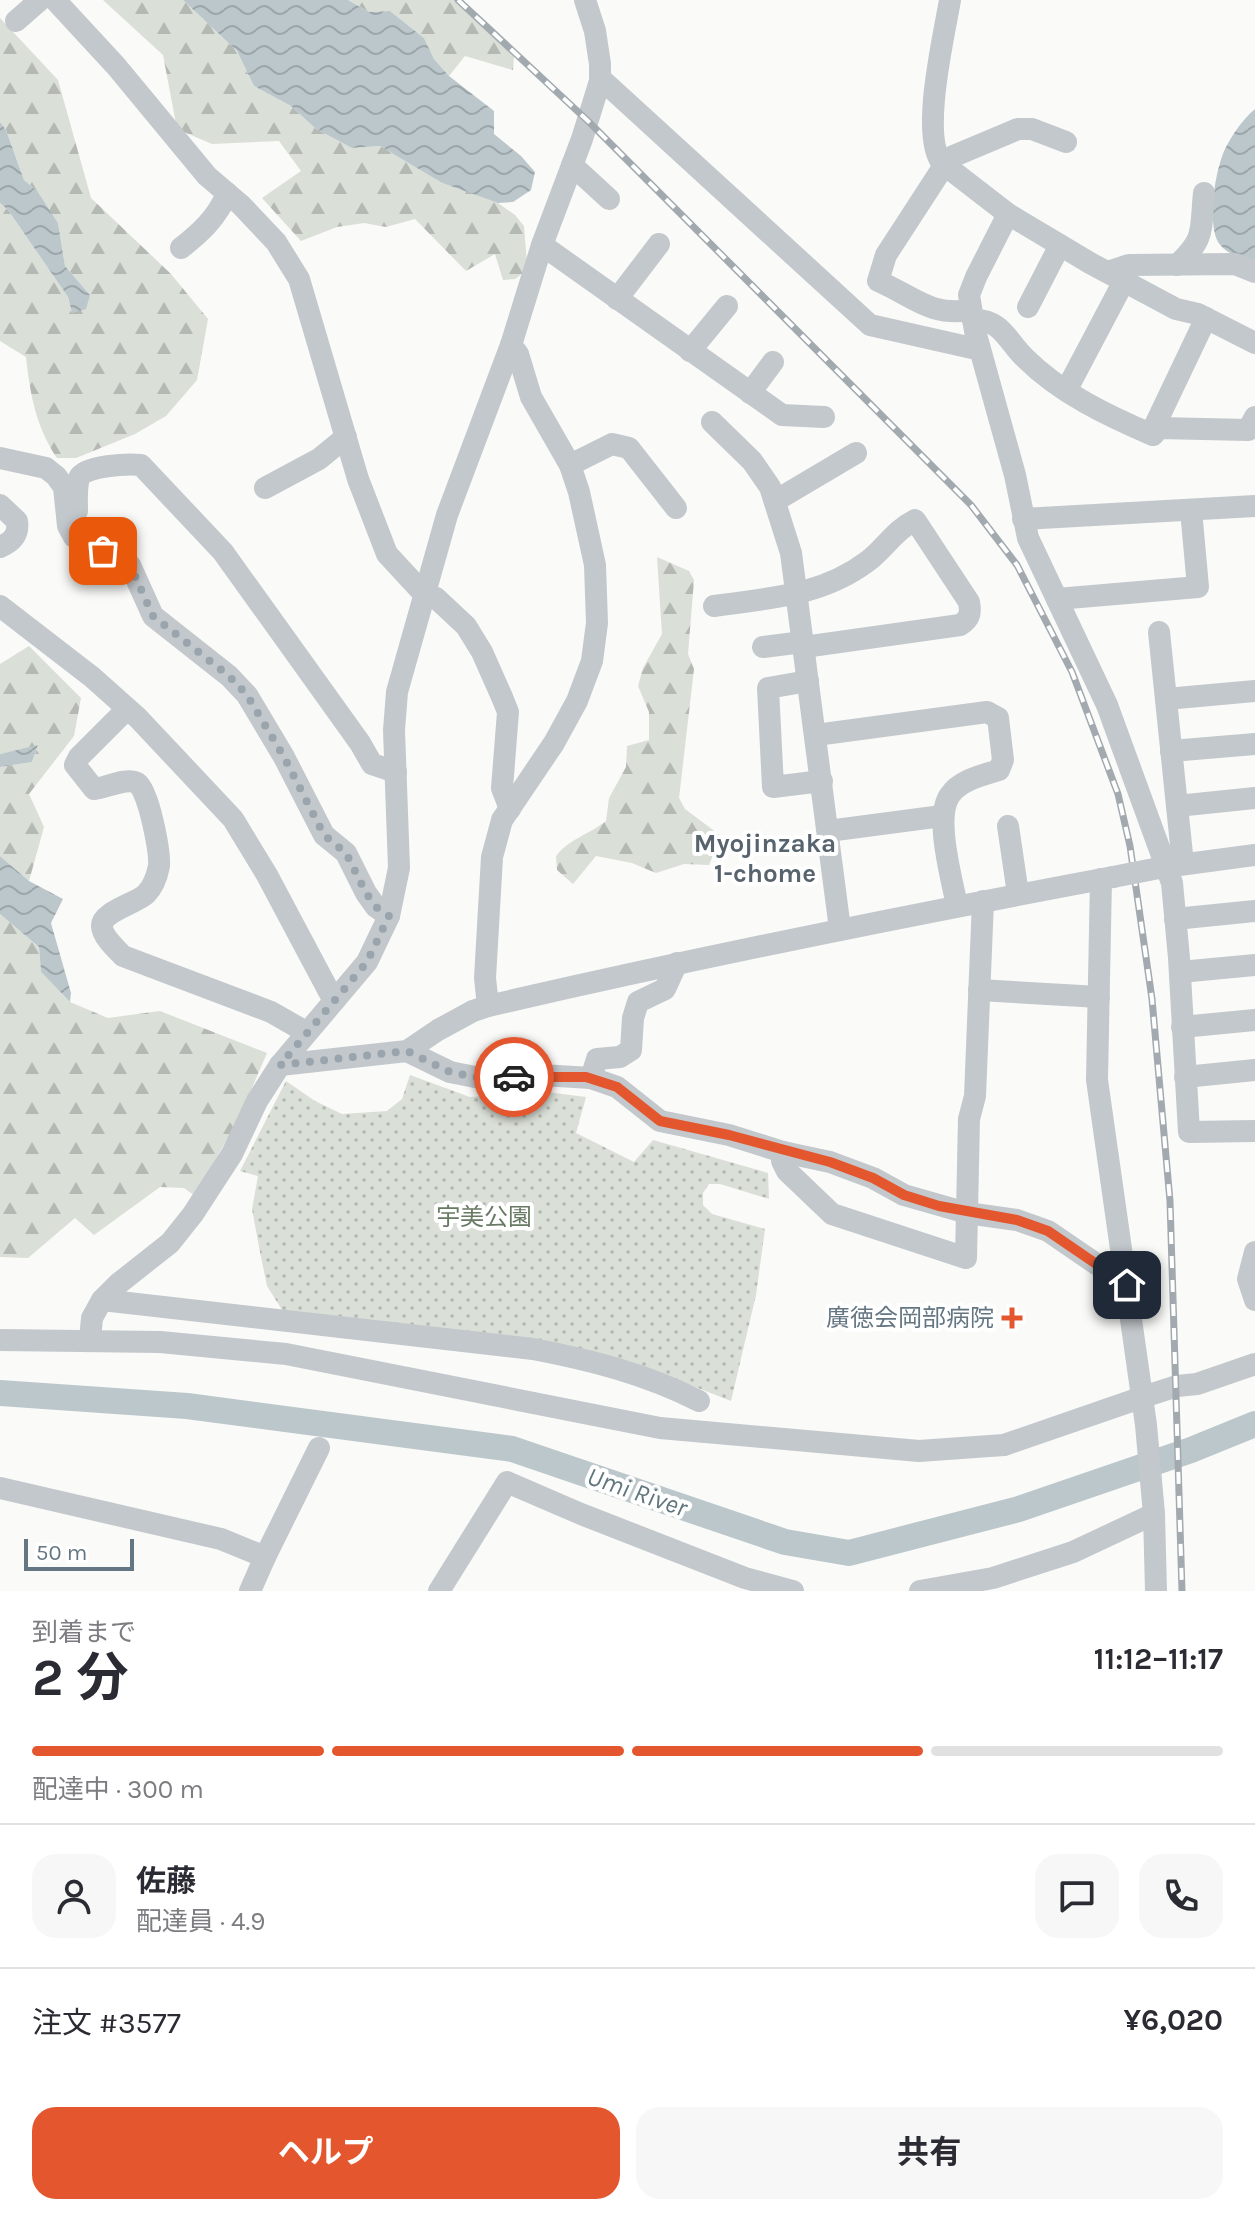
<!DOCTYPE html>
<html lang="ja">
<head>
<meta charset="utf-8">
<style>
	:root { --surface:#fff; --page:#f7f7f7; --text:#2b2b33; --muted:#7c7c81; --line:#e1e1e2; --accent:#e4572e }
	body { margin:0; font-family:Karla,"Noto Sans JP",sans-serif; background:var(--page); color:var(--text); height:100vh; display:flex; flex-direction:column; font-size:30px; white-space:nowrap }
	* { box-sizing:border-box; margin:0 }
	p { font-size:26px; color:var(--muted) }
	.icon { flex:none; width:44px; height:44px; fill:none; stroke:currentColor; stroke-width:2; stroke-linecap:round; stroke-linejoin:round }
	.map { position:relative; height:1591px; overflow:hidden }
	.sheet { display:flex; flex-direction:column; background:var(--surface); flex:1 }
	.sheet>* { flex:none }
	.scale { position:absolute; left:24px; bottom:20px; width:110px; box-sizing:border-box; padding-left:8px; border:4px solid #657683; border-top:0; font-size:22px; line-height:28px; white-space:nowrap; color:#657683; -webkit-text-stroke:6px #fff; paint-order:stroke }
	.pin { position:absolute; display:grid; place-items:center; width:68px; height:68px; color:#fff; margin:-34px; border-radius:16px; box-shadow:0 4px 12px #0006 }
	.courier { position:absolute; display:grid; place-items:center; width:80px; height:80px; margin:-40px; border:6px solid #e4572e; border-radius:50%; background:#fff; color:#222; box-shadow:0 2px 10px #0007 }
	.headline em { font-style:normal; font-weight:700 }
	.headline div { display:flex; flex-direction:column-reverse }
	.headline { display:flex; align-items:center; justify-content:space-between; height:136px; padding:0 32px }
	h1 { font-size:52px; font-weight:700; line-height:60px }
	.bar { display:grid; grid-template-columns:repeat(4,1fr); gap:12px 8px; align-content:center; height:96px; padding:0 32px }
	.bar i { height:10px; border-radius:6px; background:var(--line) }
	.bar .current { background:var(--accent) }
	.bar p { grid-column:span 4 }
	.line { display:flex; align-items:center; gap:20px; padding:0 32px; border-top:2px solid var(--line) }
	.line div { flex:1 }
	.round { display:grid; place-items:center; flex:none; width:84px; height:84px; border-radius:24px; background:var(--page) }
	.primary-button { display:flex; gap:16px; margin-top:auto; padding:16px 32px }
	.primary-button a { flex:1; height:92px; border-radius:24px; background:var(--accent); color:#fff; font-size:32px; font-weight:700; line-height:92px; text-align:center }
	.primary-button a+a { background:var(--page); color:var(--text) }
	.map>svg:first-child { display:block }
	.forest { fill:url(#forest-firs) }
	.park { fill:url(#park-dots) }
	.water { fill:url(#water-waves) }
	.lines { fill:none; stroke-linecap:round; stroke-linejoin:round }
	.river { stroke:#bbc7cb; stroke-width:26 }
	.minor { stroke:#c3c8cc; stroke-width:22 }
	.rail-casing { stroke:#a2aab0; stroke-width:7 }
	.rail { stroke:#fff; stroke-width:4; stroke-dasharray:12; stroke-linecap:butt }
	.minor-bridge { stroke:#c3c8cc; stroke-width:22 }
	.done { stroke:#99a4ac; stroke-width:8; stroke-dasharray:0 14.4 }
	.route { stroke:#e4572e; stroke-width:10 }
	.poi-dot { fill:#e4572e; stroke:#fff; stroke-width:3 }
	.labels { text-anchor:middle; dominant-baseline:central; stroke-width:8; stroke-linejoin:round; paint-order:stroke }
	.park-label { font-size:24px; fill:#687a64; stroke:#fff }
	.poi-label { font-size:24px; fill:#657683; stroke:#fff; text-anchor:end }
	.neighbourhood-label { font-size:26px; font-weight:bold; fill:#57646e; stroke:#fff }
	.water-label { font-size:26px; font-style:italic; fill:#60757c; stroke:#fff }
</style>
</head>
<body>
<div class="map">
<svg width="1255" height="1591" viewBox="0 0 1255 1591">
	<defs>
		<pattern id="forest-firs" width="22" height="20" patternUnits="userSpaceOnUse" patternTransform="scale(2)"><rect width="22" height="20" fill="#dadfd7"/><path d="M5 1l3.5 6h-7zM16 11l3.5 6h-7z" fill="#b4b9b4"/></pattern>
		<pattern id="park-dots" width="8" height="8" patternUnits="userSpaceOnUse" patternTransform="scale(2)"><rect width="8" height="8" fill="#dadfd7"/><path d="M2 2h.1M6 6h.1" fill="none" stroke="#b4b9b4" stroke-width="1.8" stroke-linecap="round"/></pattern>
		<pattern id="water-waves" width="16" height="10" patternUnits="userSpaceOnUse" patternTransform="scale(2)"><rect width="16" height="10" fill="#bbc7cb"/><path d="M0 5q4-4 8 0t8 0" fill="none" stroke="#9ca6aa"/></pattern>
	</defs>
	<rect width="100%" height="100%" fill="#fafaf8"/>
	<g class="forest">
		<polygon points="103,0 183,0 237,51 254,86 291,106 316,129 352,148 380,146 442,183 498,203 515,215 524,226 527,263 523,273 515,279 503,280 495,254 466,271 415,219 386,227 364,223 337,227 301,241 262,198 301,171 279,141 212,144 177,129 163,55"/>
		<polygon points="348,0 457,0 514,56 513,70 465,56 449,76 434,59 424,38 390,11 369,12"/>
		<path d="M0 18 58 80 91 198 171 274 208 319 197 380 166 416 135 434 76 458H57C36 427 30 394 26 357L0 341V203L8 210 68 297 72 313 90 295 65 266 58 223 38 192 24 180 6 130 0 122Z"/>
		<path d="M657 557 689 571 694 580 688 654 694 669 679 798 685 809 721 836 709 865 684 864 656 873 632 863 596 856 573 884 557 870 556 856C569 839 588 835 606 821L609 798 626 767 627 746 649 740V712L638 686 643 668 662 634Z"/>
		<polygon points="29,646 81,698 74,736 29,794 44,827 29,881 0,856 0,767 32,762 38,746 0,754 0,664"/>
		<polygon points="0,914 39,947 41,972 70,1002 108,1018 160,1011 267,1053 240,1116 195,1196 184,1188 160,1187 94,1235 75,1218 28,1258 0,1257"/>
	</g>
	<polygon class="park" points="410,1075 470,1097 547,1092 586,1097 576,1133 634,1162 653,1140 768,1173 769,1199 720,1184 709,1184 703,1193 703,1205 712,1214 765,1229 756,1295 731,1401 670,1377 284,1313 267,1286 260,1252 252,1209 258,1176 240,1171 286,1081 315,1101 342,1114 387,1111 402,1099"/>
	<g class="water">
		<polygon points="183,0 348,0 369,12 390,11 424,38 434,59 449,76 494,111 494,134 521,156 535,172 531,190 513,202 498,203 442,183 380,146 352,148 316,129 291,106 254,86 237,51"/>
		<path d="M1255 109V265C1243 260 1225 253 1218 242 1207 221 1215 171 1225 149 1232 135 1243 119 1255 109Z"/>
		<polygon points="0,122 6,130 24,180 38,192 58,223 65,266 90,295 86,309 72,313 68,297 8,210 0,203"/>
		<polygon points="38,745 32,762 0,767 0,754"/>
		<polygon points="0,856 29,881 63,899 51,923 71,993 70,1002 41,972 39,947 0,914"/>
	</g>
	<g class="lines">
		<polyline class="river" points="0,1393 187,1406 512,1449 785,1542 849,1553 1019,1509 1191,1450 1255,1424"/>
		<g class="minor">
			<polyline points="55,0 116,66 207,176 241,205 276,242 299,279 358,479 387,554 424,594 436,598 466,626 482,652 502,697 508,712 502,788 510,809"/>
			<path d="M950 0C944 36 920 136 942 163L1008 214 1090 263 1176 309 1198 314 1255 343"/>
			<polyline points="16,21 40,0"/>
			<polyline points="600,78 870,325 972,348 978,347"/>
			<polyline points="572,165 609,199"/>
			<polyline points="1008,214 976,277 969,295 975,331 1015,475 1028,538 1107,705 1172,883 1179,958 1189,1132 1255,1131"/>
			<polyline points="542,245 782,415 824,417"/>
			<path d="M181 248C200 233 218 217 227 193"/>
			<path d="M1177 265C1206 238 1200 231 1204 193"/>
			<polyline points="1108,272 1129,265 1235,264 1255,272"/>
			<polyline points="617,299 659,244"/>
			<polyline points="1028,307 1060,245"/>
			<path d="M971 310C930 317 913 296 878 281L886 255 949 158 1018 129H1032L1066 142"/>
			<path d="M973 320C1002 319 1007 341 1025 358 1060 393 1108 416 1153 435L1159 428 1248 430 1255 417"/>
			<polyline points="690,351 727,306"/>
			<polyline points="1067,389 1124,281"/>
			<polyline points="750,393 773,362"/>
			<polyline points="712,422 752,461 770,487 791,553 840,929"/>
			<polyline points="1159,428 1156,423 1206,318"/>
			<polyline points="0,458 46,468 56,476 64,487 68,526 74,537 130,565 153,616 229,676 247,695 284,757 324,835 346,853 366,893 376,907 389,916"/>
			<polyline points="570,465 612,444 629,448 676,508"/>
			<polyline points="265,488 319,459 346,437"/>
			<polyline points="775,501 856,453"/>
			<path d="M0 505 17 521C19 535 12 542 0 547"/>
			<path d="M77 511C77 501 76 487 79 478 85 465 128 464 141 465L223 552 360 743 372 764 396 772"/>
			<polyline points="1023,519 1255,506"/>
			<polyline points="1057,599 1198,587 1191,510"/>
			<polyline points="0,606 92,677 138,718 233,819 267,875 334,1001"/>
			<path d="M714 606C769 598 822 596 868 561 885 548 895 530 915 520L969 602C971 613 970 619 960 625L804 647"/>
			<polyline points="1159,632 1183,864"/>
			<polyline points="763,647 803,642"/>
			<polyline points="808,681 768,688 773,787 822,781"/>
			<polyline points="1166,699 1255,691"/>
			<path d="M127 709 79 757 75 765 94 789C106 788 126 777 137 783 149 791 160 852 159 866 157 876 153 887 146 894 137 903 101 912 102 926 102 936 116 949 123 956L271 1012 306 1032"/>
			<path d="M816 735 987 712 998 718 1003 760 999 770C983 775 960 780 950 795 934 817 952 879 957 906"/>
			<polyline points="1171,751 1255,744"/>
			<polyline points="1177,806 1255,798"/>
			<polyline points="1008,826 1018,894"/>
			<polyline points="828,831 942,816"/>
			<polyline points="1172,866 1255,855"/>
			<polyline points="1101,879 1097,1080 1146,1425 1154,1514 1156,1591"/>
			<polyline points="1175,919 1255,911"/>
			<polyline points="1180,972 1255,965"/>
			<polyline points="979,990 1099,997"/>
			<polyline points="488,1006 485,978 492,857 502,820 554,743 577,701 592,661 597,623 595,565 579,492 570,465 531,397 518,354 511,345"/>
			<polyline points="1182,1027 1255,1020"/>
			<polyline points="407,1051 450,1072 485,1079 541,1075 591,1078 617,1087 660,1121 729,1135 783,1152 830,1162 873,1178 904,1195 967,1213 1017,1220 1048,1231 1127,1285"/>
			<path d="M280 1065 407 1051 438 1030 473 1011 488 1006C695 958 904 916 1113 877"/>
			<polyline points="1185,1077 1255,1070"/>
			<polyline points="591,1078 597,1059 620,1057 631,1050 633,1018 638,1002 665,989 677,963"/>
			<polyline points="783,1152 782,1161 787,1171 832,1214 966,1258 969,1119 975,1096 983,901"/>
			<polyline points="1255,1252 1248,1279 1255,1300"/>
			<path d="M102 1300 533 1349C591 1360 646 1374 699 1401"/>
			<polyline points="90,1339 92,1318 102,1300 118,1284 170,1243 193,1214 232,1154 257,1101 280,1065 367,962 389,916 399,868 394,730 397,692 447,515 511,345 542,245 582,139 600,81 600,64 595,31 585,0"/>
			<polyline points="0,1340 160,1342 286,1354 660,1428 919,1451 1004,1445 1143,1397 1177,1386 1197,1384 1255,1364"/>
			<polyline points="0,1488 221,1539 265,1557 250,1591"/>
			<polyline points="265,1557 319,1448"/>
			<polyline points="439,1591 507,1482 581,1514 745,1578 793,1591"/>
			<polyline points="920,1591 993,1578 1073,1552 1154,1514"/>
		</g>
		<defs>
			<polyline id="rail" points="458,0 588,121 971,505 1017,565 1072,672 1118,794 1130,846 1152,999 1170,1201 1182,1591"/>
		</defs>
		<use href="#rail" class="rail-casing"/>
		<use href="#rail" class="rail"/>
		<polyline class="minor-bridge" points="1113,877 1159,868"/>
	</g>
	<g class="lines">
		<polyline class="done" points="103,551 130,565 153,616 229,676 247,695 284,757 324,835 346,853 366,893 376,907 389,916 367,962 280,1065 407,1051 450,1072 485,1079 514,1077"/>
		<polyline class="route" points="514,1077 586,1077 617,1087 660,1121 729,1135 830,1162 873,1178 904,1195 939,1206 1017,1220 1048,1231 1127,1285"/>
	</g>
	<path class="poi-dot" d="M1008 1306h8v8h8v8h-8v8h-8v-8h-8v-8h8z"/>
	<g class="labels">
		<g class="park-label">
			<text x="484" y="1217">宇美公園</text>
		</g>
		<g class="poi-label">
			<text x="994" y="1318">廣徳会岡部病院</text>
		</g>
		<g class="neighbourhood-label">
			<text x="765" y="843">Myojinzaka<tspan x="765" dy="30">1-chome</tspan></text>
		</g>
		<g class="water-label">
			<text transform="translate(637 1492) rotate(19)">Umi River</text>
		</g>
	</g>
</svg>
<div class="scale">50 m</div>
<div class="pin" style="left:103px;top:551px;background:#ea580c"><svg class="icon" aria-label="bag" viewBox="0 0 24 24"><path d="M5 8h14l-1 12H6zM9 8a3 3 0 0 1 6 0"/></svg></div>
<div class="pin" style="left:1127px;top:1285px;background:#1f2937"><svg class="icon" aria-label="home" viewBox="0 0 24 24"><path d="M3 11l9-7 9 7M6 9v11h12V9"/></svg></div>
<div class="courier" style="left:514px;top:1077px"><svg class="icon" aria-label="car" viewBox="0 0 24 24"><path d="M5 17H2v-5l4-1 3-4h7l3 4 3 1v5h-3M9 17h6M6 11h13"/><circle cx="7" cy="17" r="2"/><circle cx="17" cy="17" r="2"/></svg></div>
</div>
<section class="sheet">
<div class="headline"><div><h1>2 分</h1><p>到着まで</p></div><em>11:12–11:17</em></div>
<div class="bar"><i class="current"></i><i class="current"></i><i class="current"></i><i></i><p>配達中 · 300 m</p></div>
<div class="line" style="height:144px"><a class="round"><svg class="icon" aria-label="person" viewBox="0 0 24 24"><circle cx="12" cy="8" r="4"/><path d="M4 21q1-7 8-7t8 7"/></svg></a><div><b>佐藤</b><p>配達員 · 4.9</p></div><a class="round"><svg class="icon" aria-label="chat" viewBox="0 0 24 24"><path d="M4 5h16v11H9l-5 4z"/></svg></a><a class="round"><svg class="icon" aria-label="phone" viewBox="0 0 24 24"><path d="M5 4h4l2 5-3 2q2 4 5 5l2-3 5 2v4C11 20 4 13 5 4z"/></svg></a></div>
<div class="line" style="height:104px"><div>注文 #3577</div><b>¥6,020</b></div>
<div class="primary-button"><a>ヘルプ</a><a>共有</a></div>
</section>
</body>
</html>
